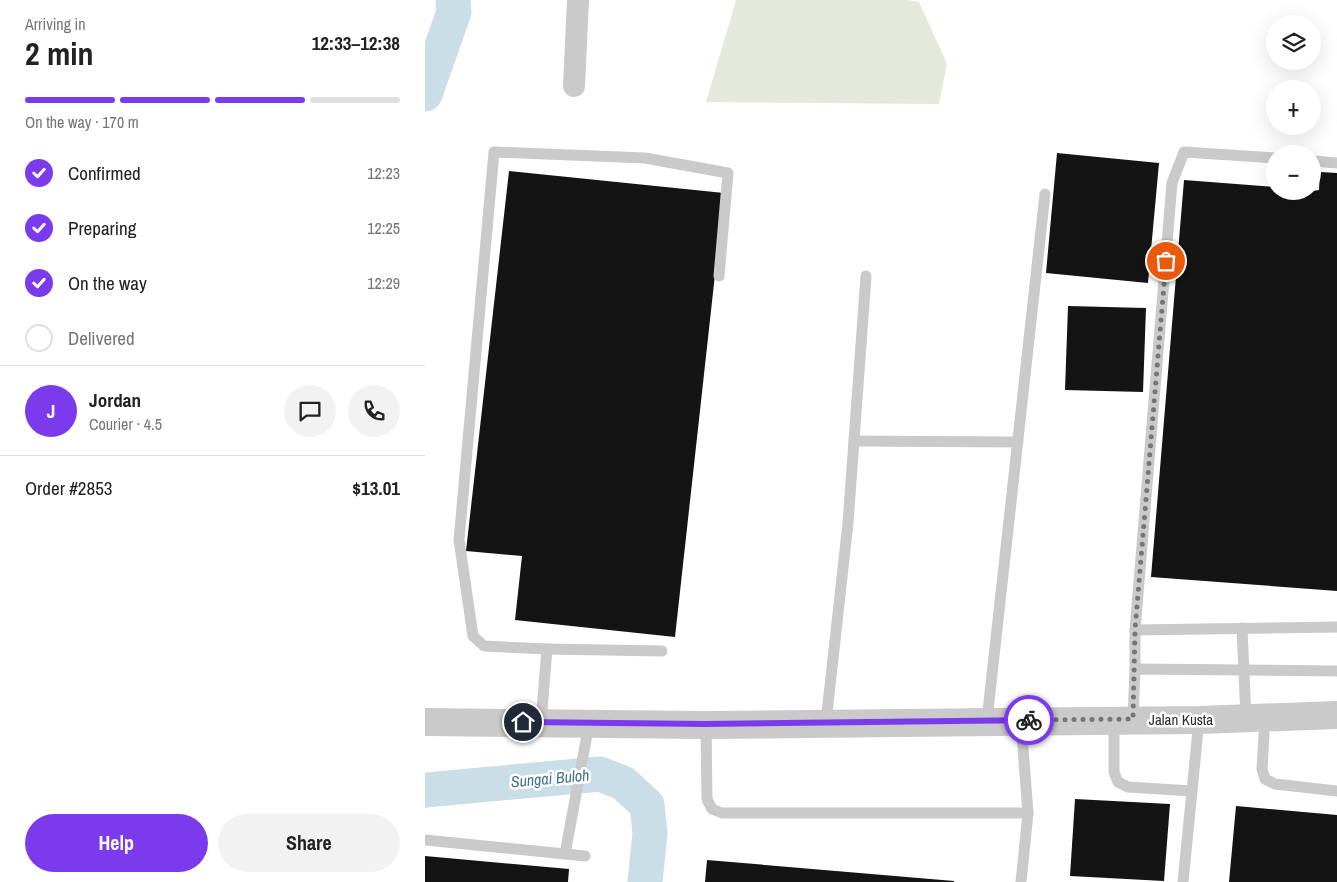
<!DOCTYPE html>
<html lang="en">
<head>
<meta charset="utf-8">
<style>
	:root { --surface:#fff; --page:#f2f2f2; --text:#222; --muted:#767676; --line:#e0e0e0; --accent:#7c3aed }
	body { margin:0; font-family:"Archivo Narrow",sans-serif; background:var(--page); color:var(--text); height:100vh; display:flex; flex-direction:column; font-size:19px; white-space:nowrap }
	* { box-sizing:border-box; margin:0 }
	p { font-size:16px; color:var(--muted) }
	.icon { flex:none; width:28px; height:28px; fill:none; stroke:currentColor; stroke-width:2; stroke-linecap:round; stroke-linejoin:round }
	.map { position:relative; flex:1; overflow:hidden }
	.panel { display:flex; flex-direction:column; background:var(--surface); width:425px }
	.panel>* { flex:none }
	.controls { position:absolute; left:841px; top:15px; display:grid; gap:10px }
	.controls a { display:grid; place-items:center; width:55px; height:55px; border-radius:50%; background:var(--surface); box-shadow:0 5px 20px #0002; font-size:25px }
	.pin { position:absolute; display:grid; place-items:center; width:42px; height:42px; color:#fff; margin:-21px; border:2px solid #fff; border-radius:50%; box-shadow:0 1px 5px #0007 }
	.courier { position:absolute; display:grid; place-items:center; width:50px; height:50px; margin:-25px; border:4px solid #7c3aed; border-radius:50%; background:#fff; color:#222; box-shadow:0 1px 6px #0007 }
	.head em { font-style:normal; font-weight:800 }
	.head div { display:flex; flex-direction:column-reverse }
	.head { display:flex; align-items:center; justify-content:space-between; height:85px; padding:0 25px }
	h1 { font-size:32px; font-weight:800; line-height:38px }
	.bar { display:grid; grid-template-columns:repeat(4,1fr); gap:8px 5px; align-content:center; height:60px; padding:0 25px }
	.bar i { height:6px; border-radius:4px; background:var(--line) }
	.bar .active { background:var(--accent) }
	.bar p { grid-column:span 4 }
	.line { display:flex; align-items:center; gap:12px; padding:0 25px; border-top:1px solid var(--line) }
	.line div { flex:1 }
	.round { display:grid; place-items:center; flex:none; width:52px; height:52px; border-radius:26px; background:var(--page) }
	ol { padding:0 25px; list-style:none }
	li { display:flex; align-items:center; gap:15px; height:55px }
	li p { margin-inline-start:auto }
	li .icon { padding:5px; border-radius:50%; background:var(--accent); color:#fff; stroke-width:4 }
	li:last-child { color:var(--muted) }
	li i { width:28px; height:28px; border:2px solid var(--line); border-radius:50% }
	.action { display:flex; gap:10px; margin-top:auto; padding:10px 25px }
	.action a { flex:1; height:58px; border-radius:30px; background:var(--accent); color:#fff; font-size:20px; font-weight:800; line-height:58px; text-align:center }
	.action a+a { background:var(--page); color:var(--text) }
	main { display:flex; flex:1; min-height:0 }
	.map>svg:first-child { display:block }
	.green { fill:#e4e9dc }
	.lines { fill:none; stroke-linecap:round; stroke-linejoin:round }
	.river { stroke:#cadee7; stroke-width:35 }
	.building { fill:#141414 }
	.service { stroke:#cacaca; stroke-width:11 }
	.minor { stroke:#cacaca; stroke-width:22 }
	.tertiary { stroke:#cacaca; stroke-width:28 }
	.done { stroke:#767676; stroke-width:5; stroke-dasharray:0 9 }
	.route { stroke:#7c3aed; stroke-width:6 }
	.labels { text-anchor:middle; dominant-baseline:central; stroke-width:5; stroke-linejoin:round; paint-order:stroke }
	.street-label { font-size:15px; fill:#2d2d2d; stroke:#fff }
	.water-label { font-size:16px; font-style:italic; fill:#447287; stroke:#fff }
</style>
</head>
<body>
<main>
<section class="panel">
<div class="head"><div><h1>2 min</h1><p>Arriving in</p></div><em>12:33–12:38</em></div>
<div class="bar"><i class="active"></i><i class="active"></i><i class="active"></i><i></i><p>On the way · 170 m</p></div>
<ol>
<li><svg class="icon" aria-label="check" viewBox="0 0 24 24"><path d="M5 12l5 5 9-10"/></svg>Confirmed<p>12:23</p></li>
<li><svg class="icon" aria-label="check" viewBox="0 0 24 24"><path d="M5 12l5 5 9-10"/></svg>Preparing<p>12:25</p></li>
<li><svg class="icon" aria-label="check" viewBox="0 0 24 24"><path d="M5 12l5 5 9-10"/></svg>On the way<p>12:29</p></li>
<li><i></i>Delivered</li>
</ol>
<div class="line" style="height:90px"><b class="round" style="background:var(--accent);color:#fff">J</b><div><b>Jordan</b><p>Courier · 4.5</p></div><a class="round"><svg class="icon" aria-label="chat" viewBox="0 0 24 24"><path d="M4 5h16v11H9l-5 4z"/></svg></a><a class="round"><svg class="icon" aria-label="phone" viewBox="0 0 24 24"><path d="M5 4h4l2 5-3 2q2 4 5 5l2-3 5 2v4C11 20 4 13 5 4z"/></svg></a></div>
<div class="line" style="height:65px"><div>Order #2853</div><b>$13.01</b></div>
<div class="action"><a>Help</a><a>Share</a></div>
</section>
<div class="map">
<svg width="912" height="882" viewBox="0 0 912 882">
	<rect width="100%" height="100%" fill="#fff"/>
	<polygon class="green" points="311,0 483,0 494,2 522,64 514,104 281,102"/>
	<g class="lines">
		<g class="river">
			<polyline points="0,94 29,12 28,0"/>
			<polyline points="0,790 175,774 198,783 222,805 225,833 220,882"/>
		</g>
	</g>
	<g class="building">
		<polygon points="632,153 734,163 723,283 621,273"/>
		<polygon points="84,171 299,193 250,637 90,620 97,556 41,551"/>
		<polygon points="895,172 912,173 912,591 726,577 759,180 850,187 850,191 888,191 894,190"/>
		<polygon points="643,306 721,308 718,392 640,390"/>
		<polygon points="650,799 745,804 739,881 645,876"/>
		<polygon points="811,806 912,815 912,882 804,882"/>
		<polygon points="0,856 144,869 143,882 0,882"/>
		<polygon points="282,860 529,881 529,882 280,882"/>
	</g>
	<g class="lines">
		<g class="service">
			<polyline points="850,158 759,152 747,183 710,630 912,627"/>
			<polyline points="888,161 912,163"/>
			<polyline points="429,441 593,442"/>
			<polyline points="817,628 821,718"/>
			<polyline points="122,649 237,651"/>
			<polyline points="710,669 710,630"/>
			<polyline points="840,717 837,769 840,779 850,784 912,791"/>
			<polyline points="708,719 710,669 912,671"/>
			<polyline points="562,720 620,194"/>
			<polyline points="689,721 689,772 693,782 703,787 767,791"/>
			<polyline points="116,722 122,649 59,646 48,636 34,540 69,152 220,158 303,173 294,276"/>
			<polyline points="401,722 423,523 441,276"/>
			<polyline points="281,725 282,799 287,809 297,813 603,813 596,722"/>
			<polyline points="0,840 160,856"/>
			<polyline points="140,854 164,724"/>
			<polyline points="596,882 603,813"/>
			<polyline points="758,882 774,720"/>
		</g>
		<polyline class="minor" points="149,86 153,0"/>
		<polyline class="tertiary" points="0,722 281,725 774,720 912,715"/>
	</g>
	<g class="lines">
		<polyline class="done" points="604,720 708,719 710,630 741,261"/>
		<polyline class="route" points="98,722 280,724 604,720"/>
	</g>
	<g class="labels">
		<g class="street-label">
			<text x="756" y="719">Jalan Kusta</text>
		</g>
		<g class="water-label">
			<text transform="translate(125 778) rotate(-5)">Sungai Buloh</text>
		</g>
	</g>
</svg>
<div class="controls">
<a><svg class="icon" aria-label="layers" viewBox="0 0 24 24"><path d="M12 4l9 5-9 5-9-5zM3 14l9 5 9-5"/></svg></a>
<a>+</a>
<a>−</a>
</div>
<div class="pin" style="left:741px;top:261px;background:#ea580c"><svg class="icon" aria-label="bag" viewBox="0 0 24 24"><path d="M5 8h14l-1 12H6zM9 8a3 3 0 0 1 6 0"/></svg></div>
<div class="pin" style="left:98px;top:722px;background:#1f2937"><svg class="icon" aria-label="home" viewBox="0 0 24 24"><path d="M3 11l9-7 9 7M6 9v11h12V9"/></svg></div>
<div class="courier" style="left:604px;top:720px"><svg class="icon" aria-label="bike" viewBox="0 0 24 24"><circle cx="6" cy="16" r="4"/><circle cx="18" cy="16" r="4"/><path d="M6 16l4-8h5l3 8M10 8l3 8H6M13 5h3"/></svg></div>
</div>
</main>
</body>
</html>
